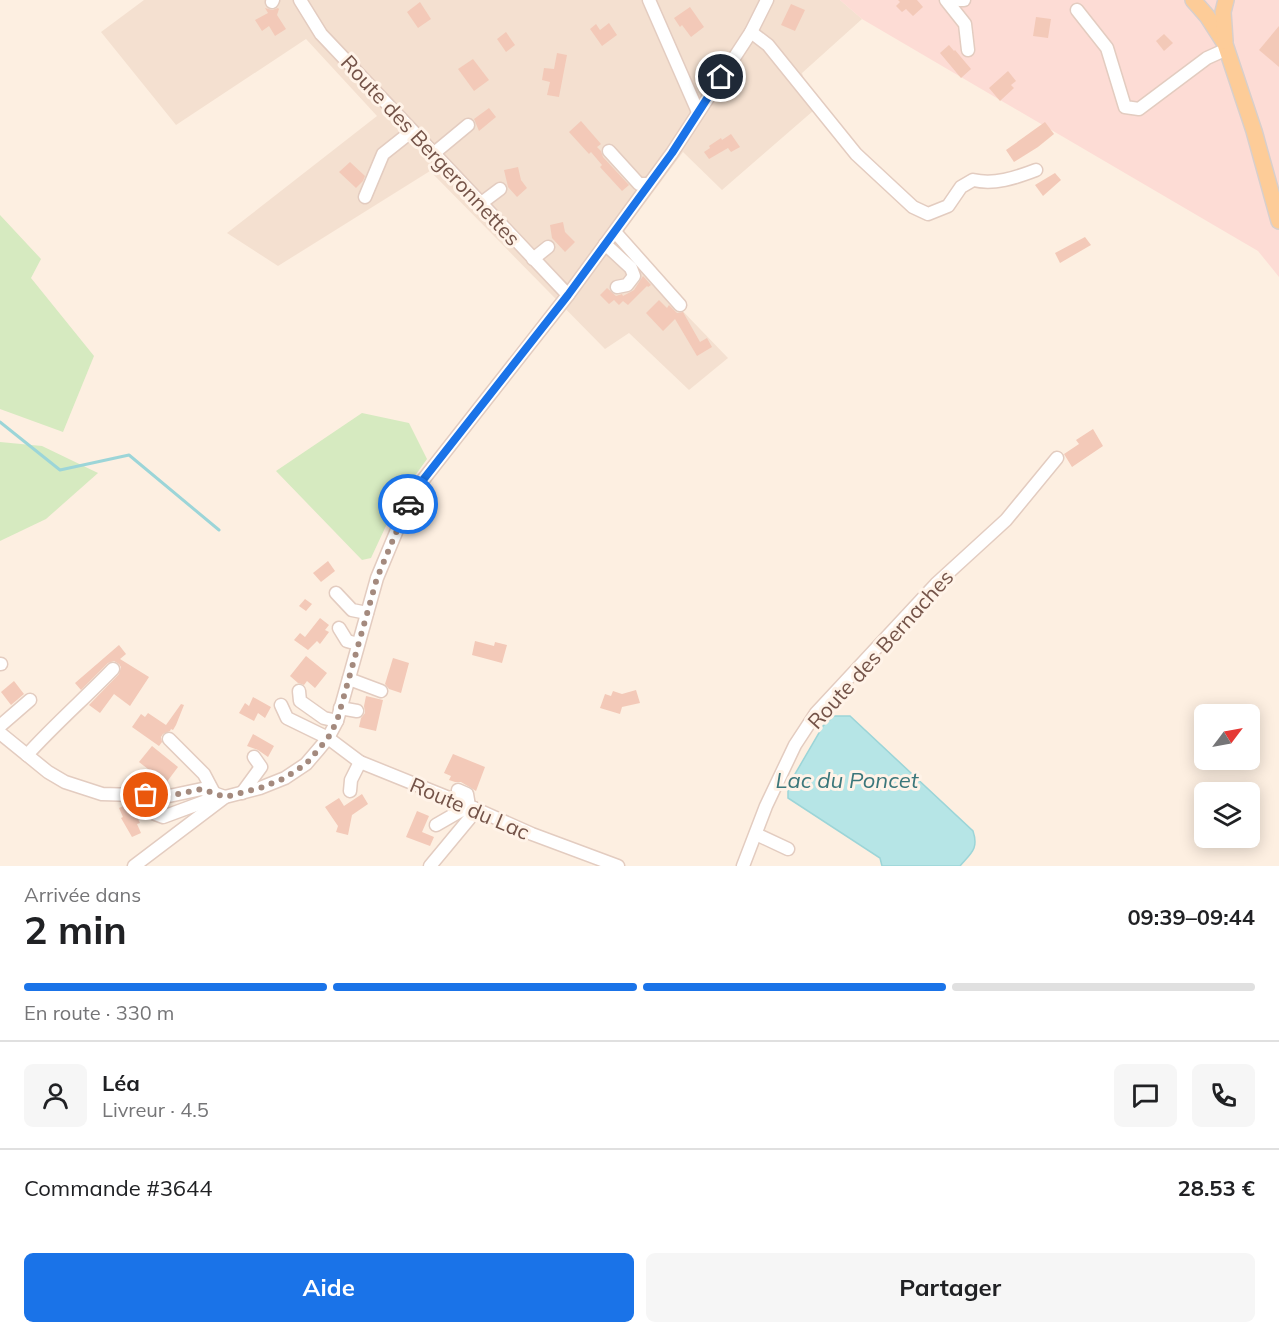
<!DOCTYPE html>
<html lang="fr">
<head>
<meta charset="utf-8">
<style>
	:root { --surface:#fff; --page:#f6f6f6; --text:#202124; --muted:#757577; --line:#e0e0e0; --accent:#1a73e8 }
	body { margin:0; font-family:Mulish,sans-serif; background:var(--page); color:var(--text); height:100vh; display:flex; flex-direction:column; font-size:22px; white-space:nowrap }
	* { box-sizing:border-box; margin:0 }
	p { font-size:20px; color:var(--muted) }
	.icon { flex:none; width:33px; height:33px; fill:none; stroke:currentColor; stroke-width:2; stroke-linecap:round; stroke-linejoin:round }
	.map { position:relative; height:866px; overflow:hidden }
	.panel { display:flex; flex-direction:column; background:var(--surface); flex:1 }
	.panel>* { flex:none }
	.needle { width:39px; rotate:58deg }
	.tools { position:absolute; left:1194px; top:704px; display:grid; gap:12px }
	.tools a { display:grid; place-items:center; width:66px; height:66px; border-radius:9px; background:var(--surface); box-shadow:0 3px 15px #0003; font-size:30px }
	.pin { position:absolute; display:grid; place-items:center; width:51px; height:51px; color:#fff; margin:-26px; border:3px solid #fff; border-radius:50%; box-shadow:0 2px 6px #0007 }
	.courier { position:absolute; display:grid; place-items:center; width:60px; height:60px; margin:-30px; border:4px solid #1a73e8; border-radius:50%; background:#fff; color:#222; box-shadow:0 2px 8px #0007 }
	.head em { font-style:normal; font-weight:700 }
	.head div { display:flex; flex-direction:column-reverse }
	.head { display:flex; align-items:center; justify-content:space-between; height:102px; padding:0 24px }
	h1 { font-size:39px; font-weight:700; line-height:45px }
	.bar { display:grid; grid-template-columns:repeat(4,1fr); gap:9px 6px; align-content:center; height:72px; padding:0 24px }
	.bar i { height:8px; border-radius:4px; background:var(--line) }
	.bar .current { background:var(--accent) }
	.bar p { grid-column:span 4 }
	.line { display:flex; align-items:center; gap:15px; padding:0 24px; border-top:2px solid var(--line) }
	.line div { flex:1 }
	.round { display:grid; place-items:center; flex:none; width:63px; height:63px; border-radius:9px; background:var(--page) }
	.cta { display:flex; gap:12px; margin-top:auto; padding:12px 24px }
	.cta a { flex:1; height:69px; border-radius:9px; background:var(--accent); color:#fff; font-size:24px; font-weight:700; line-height:69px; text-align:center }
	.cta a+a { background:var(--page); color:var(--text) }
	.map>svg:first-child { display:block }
	.residential { fill:#f4e0d0 }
	.commercial { fill:#fddcd5 }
	.green { fill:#d6eac0 }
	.water { fill:#b6e5e6; stroke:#9cd5d8; stroke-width:1.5 }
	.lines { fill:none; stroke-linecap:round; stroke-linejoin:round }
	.stream { stroke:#9cd5d8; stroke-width:3 }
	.building { fill:#f3c9b8 }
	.minor-casing { stroke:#e3ccc0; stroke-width:15 }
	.major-casing { stroke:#d8cfcc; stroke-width:18 }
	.minor { stroke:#fff; stroke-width:12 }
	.major { stroke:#fdcc98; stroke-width:15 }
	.done { stroke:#a48a7e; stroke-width:6; stroke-dasharray:0 10.8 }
	.route { stroke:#1a73e8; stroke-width:8 }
	.labels { text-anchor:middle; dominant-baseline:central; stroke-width:6; stroke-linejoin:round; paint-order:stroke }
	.street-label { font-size:21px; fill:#745348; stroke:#fff3e8 }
	.water-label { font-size:22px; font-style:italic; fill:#3b777b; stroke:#fff3e8 }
</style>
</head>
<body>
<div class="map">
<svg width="1279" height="866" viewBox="0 0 1279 866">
	<rect width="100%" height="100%" fill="#fdefe1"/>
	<polygon class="residential" points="144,0 840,0 862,19 802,73 813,111 722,190 683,152 616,242 728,358 689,390 629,333 605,349 430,171 278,266 227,233 377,116 306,39 176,125 101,32"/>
	<polygon class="commercial" points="840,0 1279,0 1279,277 1258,251 862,19"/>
	<g class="green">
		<polygon points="0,215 41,259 31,278 94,356 63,432 0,409"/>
		<polygon points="362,413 409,423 427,459 399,498 371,558 362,560 276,471"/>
		<polygon points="0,442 42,446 98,473 46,519 0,541"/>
	</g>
	<path class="water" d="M834 716H850L973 831C979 849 971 853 960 866H882L880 858 788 798V786L823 726Z"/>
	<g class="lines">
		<polyline class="stream" points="0,422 60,470 129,455 219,530"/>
	</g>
	<g class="building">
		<polygon points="898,0 917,0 923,7 913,16 906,9 902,12 896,6 900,2"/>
		<polygon points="420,2 431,19 418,28 407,12"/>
		<polygon points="791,4 805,10 795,31 781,25"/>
		<polygon points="690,7 704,27 691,37 682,25 680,27 674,18"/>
		<polygon points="265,8 272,10 278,8 279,9 277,15 286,29 275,36 269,26 262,31 255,20 268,13"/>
		<polygon points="1036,17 1051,19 1048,38 1033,36"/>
		<polygon points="609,23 617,35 602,46 590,29 596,24 600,30"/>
		<polygon points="1279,26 1279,67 1259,50"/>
		<polygon points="506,32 515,45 506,52 497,39"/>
		<polygon points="1164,34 1173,43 1164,51 1156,41"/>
		<polygon points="949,45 954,51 955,50 971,69 961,78 940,53"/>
		<polygon points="557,53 567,55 559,97 547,95 550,82 542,80 544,68 554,69"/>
		<polygon points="473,59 489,80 474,91 458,69"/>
		<polygon points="1008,71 1016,81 1011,85 1014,88 1000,101 989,88"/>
		<polygon points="489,108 496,117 479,131 474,119"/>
		<polygon points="581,121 601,144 597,147 601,151 603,157 629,185 622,191 600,167 602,165 591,152 589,154 569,132"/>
		<polygon points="1045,122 1054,134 1038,147 1014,162 1006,150"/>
		<polygon points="731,134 740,147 731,152 728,148 709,159 704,152 710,148 709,146 721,138 722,140"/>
		<polygon points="350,162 365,176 363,181 356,188 339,172"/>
		<polygon points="518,167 521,180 527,188 517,197 508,187 504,170"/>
		<polygon points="1055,173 1061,180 1043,196 1035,185"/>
		<polygon points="563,222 565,232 575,242 565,252 552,238 550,225"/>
		<polygon points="1085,237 1091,245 1060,263 1055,253"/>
		<polygon points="643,276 651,285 648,287 647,286 628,305 623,301 619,305 614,300 609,304 600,295 607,288 616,296 622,294 623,296 634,290"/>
		<polygon points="659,300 667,308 669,305 677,313 683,312 700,342 707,338 712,347 697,356 675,319 663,331 646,313"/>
		<polygon points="1093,429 1103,446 1072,467 1064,454 1079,444 1076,440"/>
		<polygon points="328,561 335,571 321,582 313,573"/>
		<polygon points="305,599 312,604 306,611 299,606"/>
		<polygon points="320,618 329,625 325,630 329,632 320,644 317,641 308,650 294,640 300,633 305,637"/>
		<polygon points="475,641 494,646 495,642 507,645 502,663 472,655"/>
		<polygon points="119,645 126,654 120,659 149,677 130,706 114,694 100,713 89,705 119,674 121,667 119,664 114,661 108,663 81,690 75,683"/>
		<polygon points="306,656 327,673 315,688 307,681 304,685 298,683 290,676"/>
		<polygon points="393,658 409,663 401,693 389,689 385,684"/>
		<polygon points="14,681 24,694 11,705 1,692"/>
		<polygon points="636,690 640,703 622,707 620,714 600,708 605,694 611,696 613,691 622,694"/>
		<polygon points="366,696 383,700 376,731 359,727 361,718 365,713 364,706"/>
		<polygon points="253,697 271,707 265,718 258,713 254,721 239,713 245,703 249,706"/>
		<polygon points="181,704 184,705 176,725 173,730 171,729 170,731 163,734 161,737 162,742 159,746 132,727 141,714 145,717 148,713 166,725"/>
		<polygon points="253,734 274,746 268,757 258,750 247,746"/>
		<polygon points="152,746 178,767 166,783 139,762"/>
		<polygon points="453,754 485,767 476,791 461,782 455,782 449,780 451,776 444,773"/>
		<polygon points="362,794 368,804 352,815 348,835 336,832 338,826 325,807 339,798 344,806"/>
		<polygon points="128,804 131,813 134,811 140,823 137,824 141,833 132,837 121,818 123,817 119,808"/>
		<polygon points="417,811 429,816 422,832 434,837 430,846 406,837"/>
	</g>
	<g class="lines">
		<defs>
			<g id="minor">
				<polyline points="300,0 321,34 568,295"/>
				<polyline points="649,0 698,112"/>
				<polyline points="946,0 965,24 968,50"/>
				<polyline points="959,0 964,0"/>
				<polyline points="272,2 273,0"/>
				<polyline points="1077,10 1107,48 1125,107 1139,109 1207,58 1227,49"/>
				<path d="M751 32 768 45 856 154 913 207 928 214 948 206 961 187 973 180C994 185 1015 178 1036 170"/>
				<polyline points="609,151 639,184 649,184"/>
				<polyline points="433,154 468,125"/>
				<polyline points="365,197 383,154 412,131"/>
				<polyline points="480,204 500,189"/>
				<polyline points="615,232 680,305"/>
				<polyline points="605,244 631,268 634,276 627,285 617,287"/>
				<polyline points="533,259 548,247"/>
				<polyline points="336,593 352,610 367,613"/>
				<polyline points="339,628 347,641 358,644"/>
				<polyline points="0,664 1,664"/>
				<polyline points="349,679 381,691"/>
				<polyline points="299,691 300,701 324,718 337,721"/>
				<polyline points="281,705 287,718 328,738 360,762 469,806 532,834 618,866"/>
				<polyline points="340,708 357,711"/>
				<polyline points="0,726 30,700"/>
				<polyline points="0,733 48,772 65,782 102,794 169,796 202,789 225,797"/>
				<path d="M27 755C54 725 85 698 113 669"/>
				<polyline points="350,791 351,780 360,762"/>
				<polyline points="242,793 261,767 254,757"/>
				<polyline points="150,812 163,817 209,800 214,793 204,774 169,739"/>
				<polyline points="436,825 469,806 467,794 458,790"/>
				<polyline points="756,834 788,849"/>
				<polyline points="134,866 225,797 260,788 285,778 306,764 318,750 328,738 337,721 377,578 412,494 568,295 672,153 751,32 767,0"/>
				<polyline points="430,866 469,819 474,808"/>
				<polyline points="743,866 766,806 795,745 816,713 936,584 1006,520 1057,458"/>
			</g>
			<g id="major">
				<polyline points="1193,0 1207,16 1225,44 1254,131 1279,221"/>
				<polyline points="1225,41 1223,12 1226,0"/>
			</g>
		</defs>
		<use href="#minor" class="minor-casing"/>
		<use href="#major" class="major-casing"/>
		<use href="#minor" class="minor"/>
		<use href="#major" class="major"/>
	</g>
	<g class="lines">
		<polyline class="done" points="146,795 169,796 202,789 225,797 260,788 285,778 306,764 328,738 337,721 377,578 408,504"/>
		<polyline class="route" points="408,504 412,494 568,295 672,153 721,77"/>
	</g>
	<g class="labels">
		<g class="street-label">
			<text transform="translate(431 150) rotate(47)">Route des Bergeronnettes</text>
			<text transform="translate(880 649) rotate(-48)">Route des Bernaches</text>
			<text transform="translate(470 808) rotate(23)">Route du Lac</text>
		</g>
		<g class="water-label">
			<text x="847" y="780">Lac du Poncet</text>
		</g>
	</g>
</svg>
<div class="tools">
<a><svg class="needle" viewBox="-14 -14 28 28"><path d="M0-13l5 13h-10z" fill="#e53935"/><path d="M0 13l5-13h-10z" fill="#757577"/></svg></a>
<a><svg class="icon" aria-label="layers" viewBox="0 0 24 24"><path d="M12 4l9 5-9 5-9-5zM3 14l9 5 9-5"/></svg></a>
</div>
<div class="pin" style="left:146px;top:795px;background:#ea580c"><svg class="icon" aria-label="bag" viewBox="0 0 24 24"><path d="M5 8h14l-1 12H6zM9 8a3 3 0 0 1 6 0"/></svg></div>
<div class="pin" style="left:721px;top:77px;background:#1f2937"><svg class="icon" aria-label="home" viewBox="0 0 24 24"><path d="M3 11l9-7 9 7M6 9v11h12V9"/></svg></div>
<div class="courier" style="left:408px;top:504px"><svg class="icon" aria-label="car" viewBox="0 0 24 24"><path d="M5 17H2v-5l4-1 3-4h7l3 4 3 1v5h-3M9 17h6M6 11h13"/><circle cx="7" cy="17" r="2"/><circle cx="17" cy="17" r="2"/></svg></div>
</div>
<section class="panel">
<div class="head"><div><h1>2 min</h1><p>Arrivée dans</p></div><em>09:39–09:44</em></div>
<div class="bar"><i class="current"></i><i class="current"></i><i class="current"></i><i></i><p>En route · 330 m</p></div>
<div class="line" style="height:108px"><a class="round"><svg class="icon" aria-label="person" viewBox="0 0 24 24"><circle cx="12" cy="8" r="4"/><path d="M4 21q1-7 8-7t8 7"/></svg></a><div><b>Léa</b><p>Livreur · 4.5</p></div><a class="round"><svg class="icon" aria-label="chat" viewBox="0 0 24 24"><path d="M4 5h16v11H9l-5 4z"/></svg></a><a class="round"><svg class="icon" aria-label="phone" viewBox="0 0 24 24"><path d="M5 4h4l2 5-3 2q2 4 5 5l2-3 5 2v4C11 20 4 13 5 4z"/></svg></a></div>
<div class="line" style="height:78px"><div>Commande #3644</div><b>28.53 €</b></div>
<div class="cta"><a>Aide</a><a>Partager</a></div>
</section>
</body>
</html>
